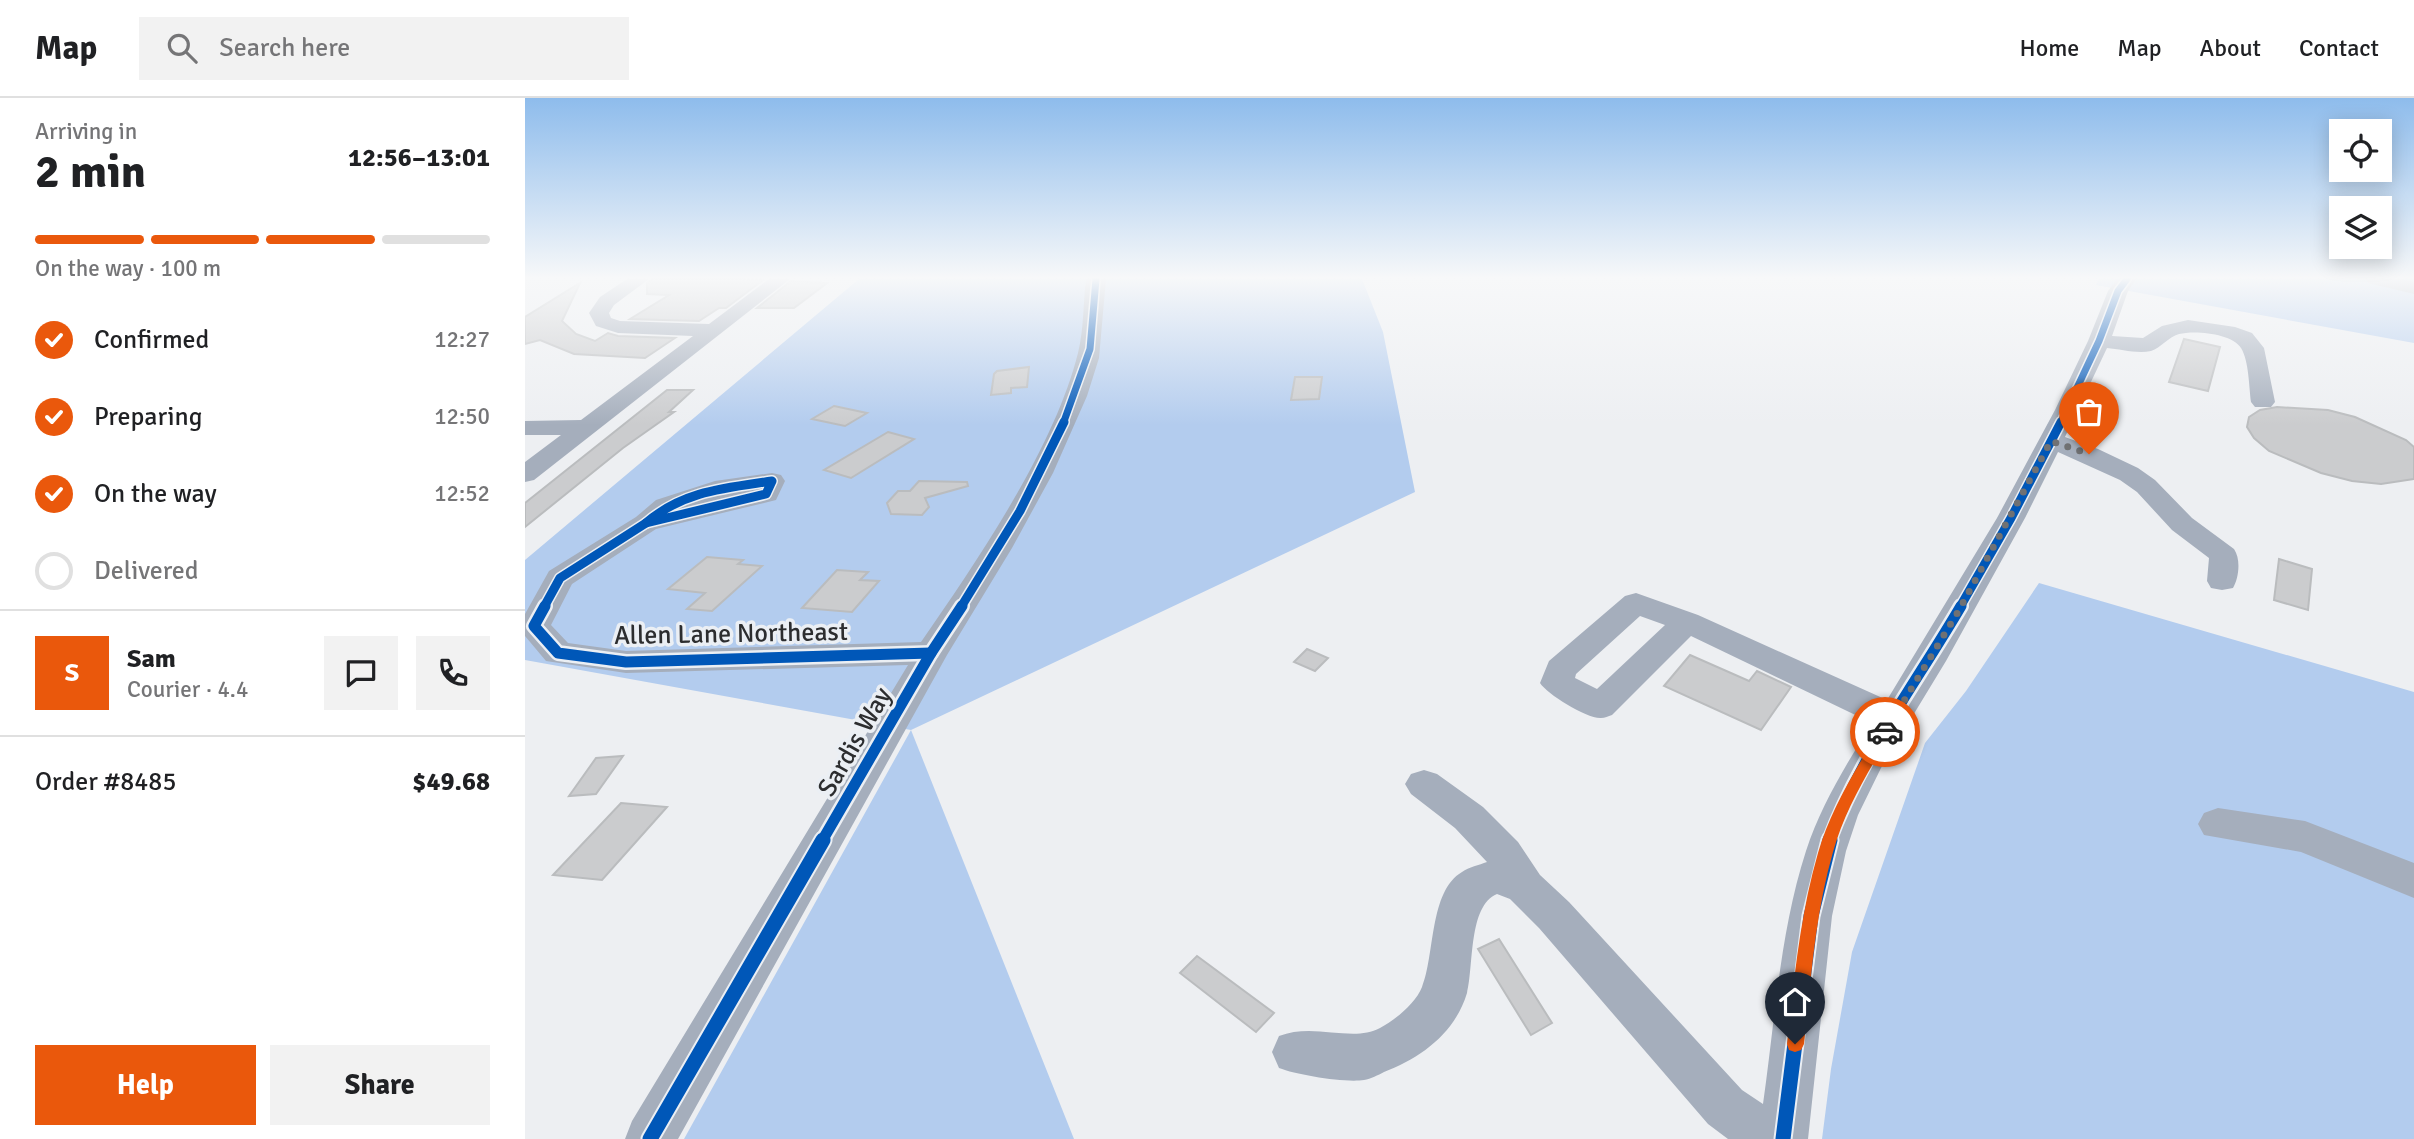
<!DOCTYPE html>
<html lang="en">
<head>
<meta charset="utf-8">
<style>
	:root { --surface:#fff; --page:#f2f2f2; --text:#202124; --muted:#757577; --line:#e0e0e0; --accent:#ea580c }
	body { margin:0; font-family:Signika,sans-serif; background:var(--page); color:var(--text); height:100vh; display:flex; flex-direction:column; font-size:26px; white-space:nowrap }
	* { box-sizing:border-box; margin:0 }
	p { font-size:23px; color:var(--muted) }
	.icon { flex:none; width:38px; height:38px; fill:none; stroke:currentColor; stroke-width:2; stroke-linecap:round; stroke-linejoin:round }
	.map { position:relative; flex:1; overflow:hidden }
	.side { display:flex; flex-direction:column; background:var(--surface); width:525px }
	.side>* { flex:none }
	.fabs { position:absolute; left:1804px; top:21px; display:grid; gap:14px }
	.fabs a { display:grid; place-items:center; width:63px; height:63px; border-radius:0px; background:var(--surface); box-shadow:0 4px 18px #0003; font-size:35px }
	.pin { position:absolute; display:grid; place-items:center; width:60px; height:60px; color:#fff; margin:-72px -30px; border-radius:50% 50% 50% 0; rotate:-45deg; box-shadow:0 0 7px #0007 }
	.pin .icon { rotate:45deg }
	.courier { position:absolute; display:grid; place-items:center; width:70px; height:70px; margin:-35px; border:5px solid #ea580c; border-radius:50%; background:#fff; color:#222; box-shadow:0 2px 9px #0007 }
	.headline em { font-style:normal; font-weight:700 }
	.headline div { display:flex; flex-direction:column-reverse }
	.headline { display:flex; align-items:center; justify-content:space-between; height:119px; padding:0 35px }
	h1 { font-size:46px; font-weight:700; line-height:52px }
	.bar { display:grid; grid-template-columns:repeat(4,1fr); gap:10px 7px; align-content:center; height:84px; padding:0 35px }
	.bar i { height:9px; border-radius:5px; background:var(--line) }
	.bar .on { background:var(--accent) }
	.bar p { grid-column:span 4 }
	.line { display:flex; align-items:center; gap:18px; padding:0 35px; border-top:2px solid var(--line) }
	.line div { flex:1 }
	.round { display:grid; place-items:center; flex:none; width:74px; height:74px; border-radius:0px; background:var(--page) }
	ol { padding:0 35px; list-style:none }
	li { display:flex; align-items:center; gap:21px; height:77px }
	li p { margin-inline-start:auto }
	li .icon { padding:7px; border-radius:50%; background:var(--accent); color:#fff; stroke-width:4 }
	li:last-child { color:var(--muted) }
	li i { width:38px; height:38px; border:4px solid var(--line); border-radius:50% }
	.primary-button { display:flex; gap:14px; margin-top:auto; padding:14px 35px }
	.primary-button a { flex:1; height:80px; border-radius:0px; background:var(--accent); color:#fff; font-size:28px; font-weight:700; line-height:80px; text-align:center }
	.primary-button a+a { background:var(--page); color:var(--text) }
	header { display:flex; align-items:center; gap:42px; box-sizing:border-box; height:98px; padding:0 35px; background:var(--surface); border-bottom:2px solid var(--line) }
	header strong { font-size:33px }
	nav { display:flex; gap:38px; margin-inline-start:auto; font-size:24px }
	.search { width:490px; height:63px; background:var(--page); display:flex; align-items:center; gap:18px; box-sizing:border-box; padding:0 24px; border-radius:0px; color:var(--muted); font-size:26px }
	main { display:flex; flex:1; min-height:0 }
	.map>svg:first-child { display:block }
	.forest { fill:#b3ccee }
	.building { fill:#cbccce; stroke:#babcbe; stroke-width:2 }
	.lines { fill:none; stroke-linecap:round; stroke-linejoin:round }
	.minor { fill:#a5aebc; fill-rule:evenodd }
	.cycleway-far3-casing { stroke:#ebeff4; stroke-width:10 }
	.cycleway-far2-casing { stroke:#ebeff4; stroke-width:12 }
	.cycleway-far1-casing { stroke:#ebeff4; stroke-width:16 }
	.cycleway-casing { stroke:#ebeff4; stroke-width:19 }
	.cycleway-far3 { stroke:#0057b8; stroke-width:7 }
	.cycleway-far2 { stroke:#0057b8; stroke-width:9 }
	.cycleway-far1 { stroke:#0057b8; stroke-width:11 }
	.cycleway { stroke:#0057b8; stroke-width:15 }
	.route { fill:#ea580c }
	.done { stroke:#707173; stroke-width:7; stroke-dasharray:0 12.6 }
	.labels { text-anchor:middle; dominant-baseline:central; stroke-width:7; stroke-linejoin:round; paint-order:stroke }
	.street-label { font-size:26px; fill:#2c2d2f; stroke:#ebeff4 }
</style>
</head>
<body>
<header>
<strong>Map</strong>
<div class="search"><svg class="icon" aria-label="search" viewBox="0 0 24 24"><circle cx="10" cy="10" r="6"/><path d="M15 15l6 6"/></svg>Search here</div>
<nav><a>Home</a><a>Map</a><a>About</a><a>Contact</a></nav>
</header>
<main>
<section class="side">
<div class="headline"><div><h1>2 min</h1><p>Arriving in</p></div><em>12:56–13:01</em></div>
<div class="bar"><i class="on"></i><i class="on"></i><i class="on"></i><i></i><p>On the way · 100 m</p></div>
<ol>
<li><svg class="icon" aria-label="check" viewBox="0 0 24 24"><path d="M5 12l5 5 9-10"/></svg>Confirmed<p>12:27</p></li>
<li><svg class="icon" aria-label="check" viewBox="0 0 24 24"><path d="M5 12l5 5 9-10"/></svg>Preparing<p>12:50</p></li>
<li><svg class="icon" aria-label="check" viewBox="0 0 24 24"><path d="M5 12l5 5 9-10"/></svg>On the way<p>12:52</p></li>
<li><i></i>Delivered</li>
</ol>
<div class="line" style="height:126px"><b class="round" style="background:var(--accent);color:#fff">S</b><div><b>Sam</b><p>Courier · 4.4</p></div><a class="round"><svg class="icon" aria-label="chat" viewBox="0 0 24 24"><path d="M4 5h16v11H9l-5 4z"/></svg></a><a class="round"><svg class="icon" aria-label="phone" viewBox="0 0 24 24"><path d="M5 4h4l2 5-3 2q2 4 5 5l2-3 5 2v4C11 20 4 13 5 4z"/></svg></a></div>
<div class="line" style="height:91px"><div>Order #8485</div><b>$49.68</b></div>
<div class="primary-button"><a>Help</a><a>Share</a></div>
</section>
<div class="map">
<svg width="1889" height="1041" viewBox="0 0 1889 1041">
	<rect width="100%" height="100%" fill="#edeff2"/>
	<g class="forest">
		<polygon points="334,181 837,181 858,234 890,394 386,632 549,1041 159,1041 386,632 0,562 0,462"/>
		<polygon points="1574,181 1889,181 1889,245 1571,187"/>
		<polygon points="1514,485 1889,594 1889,1041 1297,1041 1306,971 1327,854 1400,645 1441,593"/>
	</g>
	<g class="building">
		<polygon points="127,181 215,181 238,182 201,210 194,210 174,223 105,221 144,197 122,196 122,185"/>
		<polygon points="266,183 302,185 269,210 232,210"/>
		<polygon points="55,185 37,223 51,236 70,243 83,235 93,238 150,240 120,260 49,256 15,242 0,246 0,219"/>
		<polygon points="1659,241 1695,249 1683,293 1644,284"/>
		<polygon points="504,269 502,289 486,290 486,295 466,297 469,276 472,273"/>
		<polygon points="770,279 797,279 794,301 766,302"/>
		<polygon points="142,292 168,292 144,314 149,314 98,350 0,429 0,405"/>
		<polygon points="309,308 342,315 320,328 287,321"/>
		<polygon points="1752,309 1803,312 1830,319 1881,342 1889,349 1889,381 1856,386 1827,383 1796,375 1744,353 1729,340 1722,329 1724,319 1735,312"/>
		<polygon points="363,334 389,341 326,380 299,372"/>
		<polygon points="394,383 442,384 443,388 400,400 404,409 397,417 366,416 362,405 373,393 385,393"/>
		<polygon points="182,459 218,462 213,466 237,468 187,513 162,511 180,495 143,491"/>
		<polygon points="1754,461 1787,471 1783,512 1749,502"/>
		<polygon points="312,472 343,474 335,482 354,483 327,514 277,510"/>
		<polygon points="782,551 803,560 790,573 769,564"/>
		<polygon points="1165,557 1224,583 1232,573 1266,589 1236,632 1139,588"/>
		<polygon points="98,658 71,696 44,698 71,660"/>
		<polygon points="96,705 142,709 77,782 28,777"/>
		<polygon points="974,841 1027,925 1006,937 953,851"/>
		<polygon points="672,858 749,915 731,934 655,875"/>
	</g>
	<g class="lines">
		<g class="minor">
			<polygon points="102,181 124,181 89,207 84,215 86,220 95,223 184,226 244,181 265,181 9,382 0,384 0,364 36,337 0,337 0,323 56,322 168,238 93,235 71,228 64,215 75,199"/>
			<path d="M561 181H581L574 260 562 298 528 375 487 450 422 557 153 1041H100L107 1023 383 567 101 575 21 563 0 538V516L24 473 111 419 131 402 190 383 247 375 256 377 260 383 251 402 131 431 47 486 26 527 43 545 101 553 396 544C452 463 529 351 553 255 559 231 558 206 561 181Z"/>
			<path d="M1592 181H1611L1603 193 1587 238 1618 240 1637 228 1663 222 1710 229 1727 235 1739 250 1750 304 1746 309H1730L1726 304C1724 289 1724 263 1716 250 1707 235 1669 232 1654 236 1643 239 1636 250 1626 253 1612 256 1595 251 1582 250L1540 339 1573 351 1613 370 1630 382 1667 420 1709 451C1716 461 1714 480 1708 490L1697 492 1686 490 1682 483 1684 460 1647 432 1612 394 1595 382 1533 354 1500 420 1421 563 1356 670 1333 717 1321 753 1307 818 1283 1041H1203L1183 1026 1014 830 985 801 972 796C943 808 949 868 942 895 930 935 896 960 859 974 853 977 846 981 839 982 820 985 772 977 754 970L747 954 754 938C789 924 827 945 855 930 870 922 891 905 897 889 910 858 904 793 937 774 944 769 954 767 962 764L930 730 886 696 880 686 886 676 899 672 912 676 958 709 993 744 1015 777 1044 804 1217 992 1238 1006C1250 922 1255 833 1281 753 1296 707 1322 665 1347 625L1166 538 1087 617C1083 618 1080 620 1076 620 1062 621 1022 596 1015 585L1024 563 1100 498 1111 495 1173 517 1362 602 1472 420 1530 312 1563 243 1583 193ZM1115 518 1140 527 1072 591 1050 580 1051 576Z"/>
			<polygon points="1841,181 1876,181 1889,184 1889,196 1843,185"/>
			<polygon points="1693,710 1780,723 1889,765 1889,800 1776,754 1679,737 1673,726 1679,715"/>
		</g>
		<defs>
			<g id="cycleway-far3">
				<polyline points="538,326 565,251 571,181"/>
				<polyline points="1535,326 1574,243 1593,193 1602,181"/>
			</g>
			<g id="cycleway-far2">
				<path d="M247 383 241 396 121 425C158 393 200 390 247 383Z"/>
				<polyline points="19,509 35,480 121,425"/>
				<polyline points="436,509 495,413 539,324"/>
				<polyline points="1435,509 1486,420 1536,324"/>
			</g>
			<g id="cycleway-far1">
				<polyline points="20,508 9,528 33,555 101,564 406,555"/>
				<polyline points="297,743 406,555 437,508"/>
				<path d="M1304 743C1335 659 1391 585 1436 508"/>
			</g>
			<g id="cycleway">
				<polyline points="125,1041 298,742"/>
				<polyline points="1258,1041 1286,818 1305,742"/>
			</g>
		</defs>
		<use href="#cycleway-far3" class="cycleway-far3-casing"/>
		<use href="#cycleway-far2" class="cycleway-far2-casing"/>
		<use href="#cycleway-far1" class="cycleway-far1-casing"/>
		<use href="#cycleway" class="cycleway-casing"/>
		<use href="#cycleway-far3" class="cycleway-far3"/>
		<use href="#cycleway-far2" class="cycleway-far2"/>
		<use href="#cycleway-far1" class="cycleway-far1"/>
		<use href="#cycleway" class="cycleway"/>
	</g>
	<linearGradient id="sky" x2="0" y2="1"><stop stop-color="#8ebcec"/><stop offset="0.55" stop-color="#f7f8f9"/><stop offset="1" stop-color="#f7f8f9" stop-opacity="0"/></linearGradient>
	<rect width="1889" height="327" fill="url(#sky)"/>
	<path class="route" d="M1360 629 1367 634C1344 672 1320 711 1308 754 1290 816 1286 882 1279 946L1276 952 1270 954 1264 952 1262 946C1269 882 1275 817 1293 755 1306 710 1332 669 1356 630Z"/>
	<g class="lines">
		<polyline class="done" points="1360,634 1433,514 1526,343 1564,356"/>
	</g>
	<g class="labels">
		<g class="street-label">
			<text transform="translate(206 536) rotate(-1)">Allen Lane Northeast</text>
			<text transform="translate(330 644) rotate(-60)">Sardis Way</text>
		</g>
	</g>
</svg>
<div class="fabs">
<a><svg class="icon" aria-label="locate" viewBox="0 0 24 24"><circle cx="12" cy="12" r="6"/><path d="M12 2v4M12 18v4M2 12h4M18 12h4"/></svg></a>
<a><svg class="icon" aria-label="layers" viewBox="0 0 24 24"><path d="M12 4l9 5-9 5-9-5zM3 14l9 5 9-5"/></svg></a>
</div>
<div class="pin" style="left:1564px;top:356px;background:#ea580c"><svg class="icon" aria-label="bag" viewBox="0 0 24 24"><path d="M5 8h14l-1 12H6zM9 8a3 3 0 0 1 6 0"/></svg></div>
<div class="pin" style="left:1270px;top:946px;background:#1f2937"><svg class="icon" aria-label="home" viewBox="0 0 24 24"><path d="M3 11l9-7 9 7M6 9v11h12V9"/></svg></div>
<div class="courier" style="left:1360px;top:634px"><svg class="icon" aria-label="car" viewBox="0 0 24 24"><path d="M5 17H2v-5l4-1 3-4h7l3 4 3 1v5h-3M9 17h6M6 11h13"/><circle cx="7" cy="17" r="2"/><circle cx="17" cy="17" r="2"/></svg></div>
</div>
</main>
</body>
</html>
